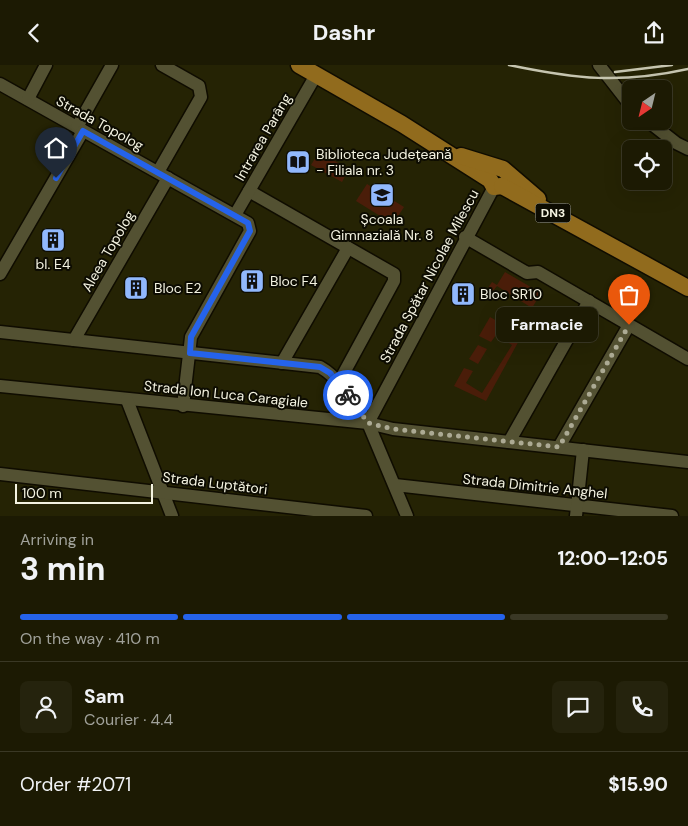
<!DOCTYPE html>
<html lang="en">
<head>
<meta charset="utf-8">
<style>
	:root { --surface:#1c1a03; --page:#25230d; --text:#f1f3f6; --muted:#a0a19a; --line:#3a3825; --accent:#2563eb }
	body { margin:0; font-family:"DM Sans",sans-serif; background:var(--page); color:var(--text); height:100vh; display:flex; flex-direction:column; font-size:19px; white-space:nowrap }
	* { box-sizing:border-box; margin:0 }
	p { font-size:16px; color:var(--muted) }
	.icon { flex:none; width:28px; height:28px; fill:none; stroke:currentColor; stroke-width:2; stroke-linecap:round; stroke-linejoin:round }
	.map { position:relative; height:451px; overflow:hidden }
	.details { display:flex; flex-direction:column; background:var(--surface); flex:1 }
	.details>* { flex:none }
	.needle { width:32px; rotate:215deg }
	.controls { position:absolute; left:622px; top:15px; display:grid; gap:10px }
	.controls a { display:grid; place-items:center; width:50px; height:50px; border-radius:8px; background:var(--surface); box-shadow:0 5px 20px #0002,0 0 0 1px var(--line); font-size:25px }
	.scale { position:absolute; left:15px; bottom:12px; width:138px; box-sizing:border-box; padding-left:5px; border:2px solid #f4f3e1; border-top:0; font-size:14px; line-height:18px; white-space:nowrap; color:#f4f3e1; -webkit-text-stroke:4px #0d0c02; paint-order:stroke }
	.pin { position:absolute; display:grid; place-items:center; width:42px; height:42px; color:#fff; margin:-51px -21px; border-radius:50% 50% 50% 0; rotate:-45deg; box-shadow:0 0 5px #0007 }
	.pin .icon { rotate:45deg }
	.courier { position:absolute; display:grid; place-items:center; width:50px; height:50px; margin:-25px; border:4px solid #2563eb; border-radius:50%; background:#fff; color:#222; box-shadow:0 1px 6px #0007 }
	.bubble { position:absolute; height:35px; border-radius:8px; background:var(--surface); box-shadow:0 5px 20px #0002,0 0 0 1px var(--line); font-size:16px; font-weight:700; line-height:35px; text-align:center }
	.head em { font-style:normal; font-weight:700 }
	.head div { display:flex; flex-direction:column-reverse }
	.head { display:flex; align-items:center; justify-content:space-between; height:85px; padding:0 20px }
	h1 { font-size:32px; font-weight:700; line-height:38px }
	.bar { display:grid; grid-template-columns:repeat(4,1fr); gap:8px 5px; align-content:center; height:60px; padding:0 20px }
	.bar i { height:6px; border-radius:4px; background:var(--line) }
	.bar .current { background:var(--accent) }
	.bar p { grid-column:span 4 }
	.line { display:flex; align-items:center; gap:12px; padding:0 20px; border-top:1px solid var(--line) }
	.line div { flex:1 }
	.round { display:grid; place-items:center; flex:none; width:52px; height:52px; border-radius:8px; background:var(--page) }
	header { display:flex; justify-content:space-between; align-items:center; height:65px; padding:0 20px; background:var(--surface); font-size:22px; font-weight:700 }
	.map>svg:first-child { display:block }
	.green { fill:#4a1d09 }
	.lines { fill:none; stroke-linecap:round; stroke-linejoin:round }
	.minor-casing { stroke:#0f0c00; stroke-width:15 }
	.major-casing { stroke:#0f0c00; stroke-width:19 }
	.minor { stroke:#535132; stroke-width:12 }
	.major { stroke:#916b1d; stroke-width:16 }
	.rail { stroke:#c6c5b0; stroke-width:2.5 }
	.done { stroke:#acaa94; stroke-width:5; stroke-dasharray:0 9 }
	.route { stroke:#2563eb; stroke-width:6 }
	.labels { text-anchor:middle; dominant-baseline:central; stroke-width:4; stroke-linejoin:round; paint-order:stroke }
	.shield { fill:#0d0c02; stroke:#afae9e; stroke-width:1 }
	.shield-label { font-size:12px; font-weight:bold; fill:#f4f3e1 }
	.street-label { font-size:14px; fill:#f4f3e1; stroke:#0d0c02 }
	.poi-label { font-size:14px; fill:#f4f3e1; stroke:#0d0c02; text-anchor:start }
</style>
</head>
<body>
<header><svg class="icon" aria-label="back" viewBox="0 0 24 24"><path d="M15 5l-7 7 7 7"/></svg>Dashr<svg class="icon" aria-label="share" viewBox="0 0 24 24"><path d="M12 15V3M7 8l5-5 5 5M5 13v7h14v-7"/></svg></header>
<div class="map">
<svg width="688" height="451" viewBox="0 0 688 451">
	<rect width="100%" height="100%" fill="#252304"/>
	<g class="green">
		<polygon points="319,87 349,104 342,117 311,100"/>
		<polygon points="367,119 404,142 393,159 356,136"/>
		<polygon points="505,207 541,228 532,243 497,221 493,226 488,223 492,217 497,220"/>
		<polygon points="490,252 522,270 486,336 454,321 464,303 473,306 466,318 482,328 512,280 496,270 491,277 479,271"/>
		<polygon points="478,280 487,284 478,299 469,294"/>
	</g>
	<g class="lines">
		<defs>
			<g id="minor">
				<polyline points="599,0 631,41"/>
				<polyline points="0,19 248,158 250,166 191,272 183,341"/>
				<polyline points="28,34 46,0"/>
				<polyline points="648,56 676,78 688,84"/>
				<polyline points="77,62 112,0"/>
				<polyline points="158,107 201,32 199,21 162,0"/>
				<polyline points="249,126 394,209 394,216 339,317"/>
				<polyline points="235,150 316,10"/>
				<polyline points="465,172 527,208 538,207 688,294"/>
				<polyline points="0,209 83,66"/>
				<path d="M0 267 320 302C341 314 354 338 368 358"/>
				<polyline points="74,275 168,113"/>
				<polyline points="282,298 348,183"/>
				<polyline points="0,321 368,358 393,364 688,397"/>
				<polyline points="127,335 172,451"/>
				<polyline points="509,377 589,236"/>
				<polyline points="559,382 629,260"/>
				<polyline points="0,409 366,451"/>
				<polyline points="395,420 672,451"/>
				<polyline points="407,451 368,358 494,122"/>
				<polyline points="576,451 583,385"/>
			</g>
			<g id="major">
				<polyline points="299,0 402,59 490,115 494,122 502,121"/>
				<polyline points="461,91 503,104 538,134"/>
				<polyline points="502,121 688,223"/>
			</g>
		</defs>
		<use href="#minor" class="minor-casing"/>
		<use href="#major" class="major-casing"/>
		<use href="#minor" class="minor"/>
		<use href="#major" class="major"/>
		<g class="rail">
			<path d="M509 0C576 14 620 19 688 4"/>
			<polyline points="615,7 672,0"/>
		</g>
	</g>
	<g class="lines">
		<polyline class="done" points="348,330 368,358 393,364 559,382 629,260"/>
		<polyline class="route" points="56,113 83,66 248,158 250,166 191,272 190,288 320,302 330,308 348,330"/>
	</g>
	<defs>
		<symbol id="library-square" viewBox="-11 -11 22 22"><rect x="-9" y="-9" width="18" height="18" rx="4" fill="#91b8fd" stroke="#0d0c02"/><path d="M-6-4Q-3-5.5-.7-3.5V5Q-3 3-6 4ZM6-4Q3-5.5 .7-3.5V5Q3 3 6 4Z" fill="#111"/></symbol>
		<symbol id="school-square" viewBox="-11 -11 22 22"><rect x="-9" y="-9" width="18" height="18" rx="4" fill="#91b8fd" stroke="#0d0c02"/><path d="M0-5L7-2L0 1L-7-2ZM-4 1L0 2.5L4 1V4Q0 6-4 4Z" fill="#111"/></symbol>
		<symbol id="building-square" viewBox="-11 -11 22 22"><rect x="-9" y="-9" width="18" height="18" rx="4" fill="#91b8fd" stroke="#0d0c02"/><path d="M-4-6H4V6H1V3H-1V6H-4ZM-2.5-4.3h1.7v1.8h-1.7ZM.8-4.3h1.7v1.8H.8ZM-2.5-1h1.7V.8h-1.7ZM.8-1h1.7V.8H.8Z" fill="#111"/></symbol>
	</defs>
	<g fill-rule="evenodd">
		<use href="#library-square" x="284" y="83" width="28" height="28"/>
		<use href="#school-square" x="368" y="116" width="28" height="28"/>
		<use href="#building-square" x="39" y="161" width="28" height="28"/>
		<use href="#building-square" x="238" y="202" width="28" height="28"/>
		<use href="#building-square" x="122" y="209" width="28" height="28"/>
		<use href="#building-square" x="449" y="215" width="28" height="28"/>
	</g>
	<g class="labels">
		<rect class="shield" x="535.5" y="138.5" width="35" height="19" rx="4"/>
		<g class="shield-label">
			<text x="553" y="148">DN3</text>
		</g>
		<g class="street-label">
			<text transform="translate(100 58) rotate(29)">Strada Topolog</text>
			<text transform="translate(263 72) rotate(-60)">Intrarea Parâng</text>
			<text transform="translate(108 186) rotate(-60)">Aleea Topolog</text>
			<text transform="translate(429 211) rotate(-62)">Strada Spătar Nicolae Milescu</text>
			<text transform="translate(226 329) rotate(6)">Strada Ion Luca Caragiale</text>
			<text transform="translate(215 418) rotate(7)">Strada Luptători</text>
			<text transform="translate(535 421) rotate(6)">Strada Dimitrie Anghel</text>
		</g>
		<g class="poi-label">
			<text x="316" y="89">Biblioteca Județeană<tspan x="316" dy="16">- Filiala nr. 3</tspan></text>
			<text x="382" y="154" text-anchor="middle">Școala<tspan x="382" dy="16">Gimnazială Nr. 8</tspan></text>
			<text x="53" y="199" text-anchor="middle">bl. E4</text>
			<text x="270" y="216">Bloc F4</text>
			<text x="154" y="223">Bloc E2</text>
			<text x="480" y="229">Bloc SR10</text>
		</g>
	</g>
</svg>
<div class="controls">
<a><svg class="needle" viewBox="-14 -14 28 28"><path d="M0-13l5 13h-10z" fill="#e53935"/><path d="M0 13l5-13h-10z" fill="#a0a19a"/></svg></a>
<a><svg class="icon" aria-label="locate" viewBox="0 0 24 24"><circle cx="12" cy="12" r="6"/><path d="M12 2v4M12 18v4M2 12h4M18 12h4"/></svg></a>
</div>
<div class="scale">100 m</div>
<div class="pin" style="left:629px;top:260px;background:#ea580c"><svg class="icon" aria-label="bag" viewBox="0 0 24 24"><path d="M5 8h14l-1 12H6zM9 8a3 3 0 0 1 6 0"/></svg></div>
<div class="pin" style="left:56px;top:113px;background:#1f2937"><svg class="icon" aria-label="home" viewBox="0 0 24 24"><path d="M3 11l9-7 9 7M6 9v11h12V9"/></svg></div>
<div class="courier" style="left:348px;top:330px"><svg class="icon" aria-label="bike" viewBox="0 0 24 24"><circle cx="6" cy="16" r="4"/><circle cx="18" cy="16" r="4"/><path d="M6 16l4-8h5l3 8M10 8l3 8H6M13 5h3"/></svg></div>
<div class="bubble" style="left:496px;top:242px;width:102px">Farmacie</div>
</div>
<section class="details">
<div class="head"><div><h1>3 min</h1><p>Arriving in</p></div><em>12:00–12:05</em></div>
<div class="bar"><i class="current"></i><i class="current"></i><i class="current"></i><i></i><p>On the way · 410 m</p></div>
<div class="line" style="height:90px"><a class="round"><svg class="icon" aria-label="person" viewBox="0 0 24 24"><circle cx="12" cy="8" r="4"/><path d="M4 21q1-7 8-7t8 7"/></svg></a><div><b>Sam</b><p>Courier · 4.4</p></div><a class="round"><svg class="icon" aria-label="chat" viewBox="0 0 24 24"><path d="M4 5h16v11H9l-5 4z"/></svg></a><a class="round"><svg class="icon" aria-label="phone" viewBox="0 0 24 24"><path d="M5 4h4l2 5-3 2q2 4 5 5l2-3 5 2v4C11 20 4 13 5 4z"/></svg></a></div>
<div class="line" style="height:65px"><div>Order #2071</div><b>$15.90</b></div>
</section>
</body>
</html>
